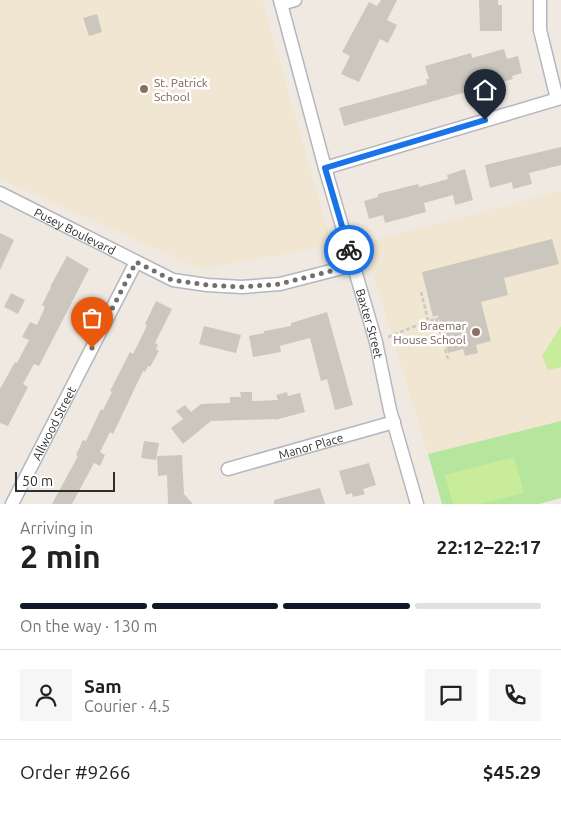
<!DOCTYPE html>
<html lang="en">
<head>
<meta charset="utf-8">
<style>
	:root { --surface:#fff; --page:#f6f6f6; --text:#222; --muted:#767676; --line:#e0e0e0; --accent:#111827 }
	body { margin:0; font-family:Ubuntu,sans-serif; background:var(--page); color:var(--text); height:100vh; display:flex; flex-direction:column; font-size:19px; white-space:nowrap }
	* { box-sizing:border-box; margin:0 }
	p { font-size:16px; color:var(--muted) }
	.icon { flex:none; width:28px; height:28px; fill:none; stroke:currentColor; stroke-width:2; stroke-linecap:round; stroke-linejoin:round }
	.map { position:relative; height:504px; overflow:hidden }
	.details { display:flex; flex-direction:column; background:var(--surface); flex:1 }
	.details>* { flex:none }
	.scale { position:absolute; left:15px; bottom:12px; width:100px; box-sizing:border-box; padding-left:5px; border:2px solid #2e2e2e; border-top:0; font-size:14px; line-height:18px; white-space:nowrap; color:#2e2e2e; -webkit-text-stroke:4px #fff; paint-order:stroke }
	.pin { position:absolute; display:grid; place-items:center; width:42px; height:42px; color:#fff; margin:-51px -21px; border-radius:50% 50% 50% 0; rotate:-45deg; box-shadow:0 0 5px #0007 }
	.pin .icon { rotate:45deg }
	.courier { position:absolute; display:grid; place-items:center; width:50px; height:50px; margin:-25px; border:4px solid #1a73e8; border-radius:50%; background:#fff; color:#222; box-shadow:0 1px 6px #0007 }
	.summary em { font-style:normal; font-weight:600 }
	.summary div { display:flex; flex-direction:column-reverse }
	.summary { display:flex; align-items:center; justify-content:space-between; height:85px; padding:0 20px }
	h1 { font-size:32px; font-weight:600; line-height:38px }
	.bar { display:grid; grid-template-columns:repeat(4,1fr); gap:8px 5px; align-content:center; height:60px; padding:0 20px }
	.bar i { height:6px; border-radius:4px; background:var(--line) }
	.bar .on { background:var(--accent) }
	.bar p { grid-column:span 4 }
	.line { display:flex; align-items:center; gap:12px; padding:0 20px; border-top:1px solid var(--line) }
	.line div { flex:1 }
	.round { display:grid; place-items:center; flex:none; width:52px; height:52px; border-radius:0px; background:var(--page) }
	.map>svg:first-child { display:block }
	.education { fill:#f0e6d1 }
	.green { fill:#b6e59e }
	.pitch { fill:#c9ec9a }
	.building { fill:#cbc7bf }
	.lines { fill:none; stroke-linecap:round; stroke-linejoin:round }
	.street-casing { stroke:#b4b7c1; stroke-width:15 }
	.path { stroke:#c9c9c9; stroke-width:2.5; stroke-dasharray:4 2.5; stroke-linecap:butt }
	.street { stroke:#fff; stroke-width:12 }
	.done { stroke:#726f6d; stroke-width:5; stroke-dasharray:0 9 }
	.route { stroke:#1a73e8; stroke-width:6 }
	.education-dot { fill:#8d6e63; stroke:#fff; stroke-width:2 }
	.labels { text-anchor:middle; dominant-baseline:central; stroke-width:5; stroke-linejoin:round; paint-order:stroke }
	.education-label { font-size:12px; fill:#785e54; stroke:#fff; text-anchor:start }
	.street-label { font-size:12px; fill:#2e2e2e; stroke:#fff }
</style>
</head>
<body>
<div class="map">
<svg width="561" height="504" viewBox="0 0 561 504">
	<rect width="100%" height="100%" fill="#efe9e1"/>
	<g class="education">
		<polygon points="0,0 262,0 332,245 202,269 0,179"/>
		<polygon points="561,191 561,421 428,454 364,243"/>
	</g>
	<polygon class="green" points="561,421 561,498 539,504 442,504 428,454"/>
	<g class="pitch">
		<polygon points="561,326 561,367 548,370 542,356"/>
		<polygon points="514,457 524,493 480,504 453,504 445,475"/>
	</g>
	<g class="building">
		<polygon points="381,0 397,0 387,20 397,25 388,43 380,39 359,82 341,74 350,56 342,52 369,2 377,6"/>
		<polygon points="479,0 498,0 498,5 502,5 502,31 480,31"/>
		<polygon points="97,14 102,32 89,36 83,18"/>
		<polygon points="504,49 507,59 518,56 522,73 512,76 513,79 344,126 339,108 427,84 426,79 429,79 425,66 471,53 472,58"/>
		<polygon points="561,147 561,165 529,173 532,184 513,189 512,182 490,188 485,165"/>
		<polygon points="465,169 473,200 455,205 453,195 424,203 426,212 404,218 385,223 383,215 369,219 364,201 378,197 378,194 418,184 419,187 448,179 447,175"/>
		<polygon points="0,233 14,240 0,270"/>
		<polygon points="552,239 559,264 504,278 508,295 481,302 491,341 476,345 478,353 465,356 463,349 448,353 438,315 433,317 422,272"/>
		<polygon points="67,256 89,269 39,366 34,364 23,384 28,387 8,426 0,423 0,389 15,362 17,363 29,340 22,337 30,322 37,325 45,307 42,305 51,287 50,287"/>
		<polygon points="11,293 25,300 18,314 4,307"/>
		<polygon points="156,301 172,309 155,343 158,345 156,349 159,351 150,367 148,366 145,372 143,371 113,434 110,432 100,452 105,455 100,466 94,463 72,504 52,504 78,456 76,455 83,440 86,441 101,409 103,410 112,392 110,391 130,352 133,354 144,332 147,325 145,324"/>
		<polygon points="327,312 353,405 335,410 327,379 321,381 310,338 280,346 281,352 253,357 249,336 264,333 264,331 291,326 291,323"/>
		<polygon points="204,326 241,335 236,353 199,344"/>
		<polygon points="240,392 252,392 252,401 278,400 276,395 287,392 288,396 300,393 305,412 275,420 275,419 211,421 183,444 171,428 183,419 176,411 185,405 191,412 201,404 230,403 230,397 241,397"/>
		<polygon points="144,441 159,443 156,460 141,458"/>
		<polygon points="182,455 184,494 193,504 168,504 167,475 158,476 157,456"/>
		<polygon points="369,463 376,485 363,489 365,494 353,497 352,493 346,495 339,471"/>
		<polygon points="320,488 325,504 274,504 274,500"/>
	</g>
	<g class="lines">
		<defs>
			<g id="street">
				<path id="s1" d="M280 0 325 168 376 342 390 410 417 504"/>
				<polyline points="540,0 540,30 557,99"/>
				<polyline points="281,4 295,0"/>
				<polyline points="325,168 561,98"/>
				<path id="s2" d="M0 193 173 280 207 285 242 287 280 284 354 265"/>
				<path id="s3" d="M228 469 394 422"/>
				<path id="s4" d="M12 504 136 262"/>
			</g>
		</defs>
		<use href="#street" class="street-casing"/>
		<g class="path">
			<polyline points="421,292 428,320"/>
			<polyline points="436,318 448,359"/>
			<polyline points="388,337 428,321 443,317"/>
		</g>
		<use href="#street" class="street"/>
	</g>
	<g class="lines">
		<polyline class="done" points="92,348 136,262 172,280 207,285 242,287 280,284 354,265 349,250"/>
		<polyline class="route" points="349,250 325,168 485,120"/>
	</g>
	<g class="education-dot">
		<circle cx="144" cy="89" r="5"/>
		<circle cx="476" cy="332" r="5"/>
	</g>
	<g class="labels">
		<g class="education-label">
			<text x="154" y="82">St. Patrick<tspan x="154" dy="14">School</tspan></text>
			<text x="466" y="325" text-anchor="end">Braemar<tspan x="466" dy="14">House School</tspan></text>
		</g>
		<g class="street-label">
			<text stroke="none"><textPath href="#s2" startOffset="84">Pusey Boulevard</textPath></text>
			<text stroke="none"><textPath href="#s1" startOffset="336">Baxter Street</textPath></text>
			<text stroke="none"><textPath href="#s4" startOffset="91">Allwood Street</textPath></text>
			<text stroke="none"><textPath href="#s3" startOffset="86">Manor Place</textPath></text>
		</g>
	</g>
</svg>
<div class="scale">50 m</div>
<div class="pin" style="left:92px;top:348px;background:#ea580c"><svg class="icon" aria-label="bag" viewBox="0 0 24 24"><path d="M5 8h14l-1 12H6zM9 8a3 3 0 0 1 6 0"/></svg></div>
<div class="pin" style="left:485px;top:120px;background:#1f2937"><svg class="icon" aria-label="home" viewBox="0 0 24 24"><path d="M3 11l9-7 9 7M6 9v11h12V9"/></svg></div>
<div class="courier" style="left:349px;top:250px"><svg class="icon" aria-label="bike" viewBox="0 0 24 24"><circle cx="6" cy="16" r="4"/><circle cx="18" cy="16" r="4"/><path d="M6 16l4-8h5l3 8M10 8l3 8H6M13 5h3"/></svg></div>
</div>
<section class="details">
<div class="summary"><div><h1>2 min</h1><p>Arriving in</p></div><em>22:12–22:17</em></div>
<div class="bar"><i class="on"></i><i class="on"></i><i class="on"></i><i></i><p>On the way · 130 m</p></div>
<div class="line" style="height:90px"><a class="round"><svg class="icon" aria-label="person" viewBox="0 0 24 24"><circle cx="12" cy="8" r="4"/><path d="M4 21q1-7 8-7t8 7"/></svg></a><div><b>Sam</b><p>Courier · 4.5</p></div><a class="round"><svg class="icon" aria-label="chat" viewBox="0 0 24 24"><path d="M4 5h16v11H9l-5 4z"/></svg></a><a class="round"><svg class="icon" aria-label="phone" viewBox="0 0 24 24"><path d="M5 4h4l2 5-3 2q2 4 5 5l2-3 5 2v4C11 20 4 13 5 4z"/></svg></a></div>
<div class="line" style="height:65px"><div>Order #9266</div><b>$45.29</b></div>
</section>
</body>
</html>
